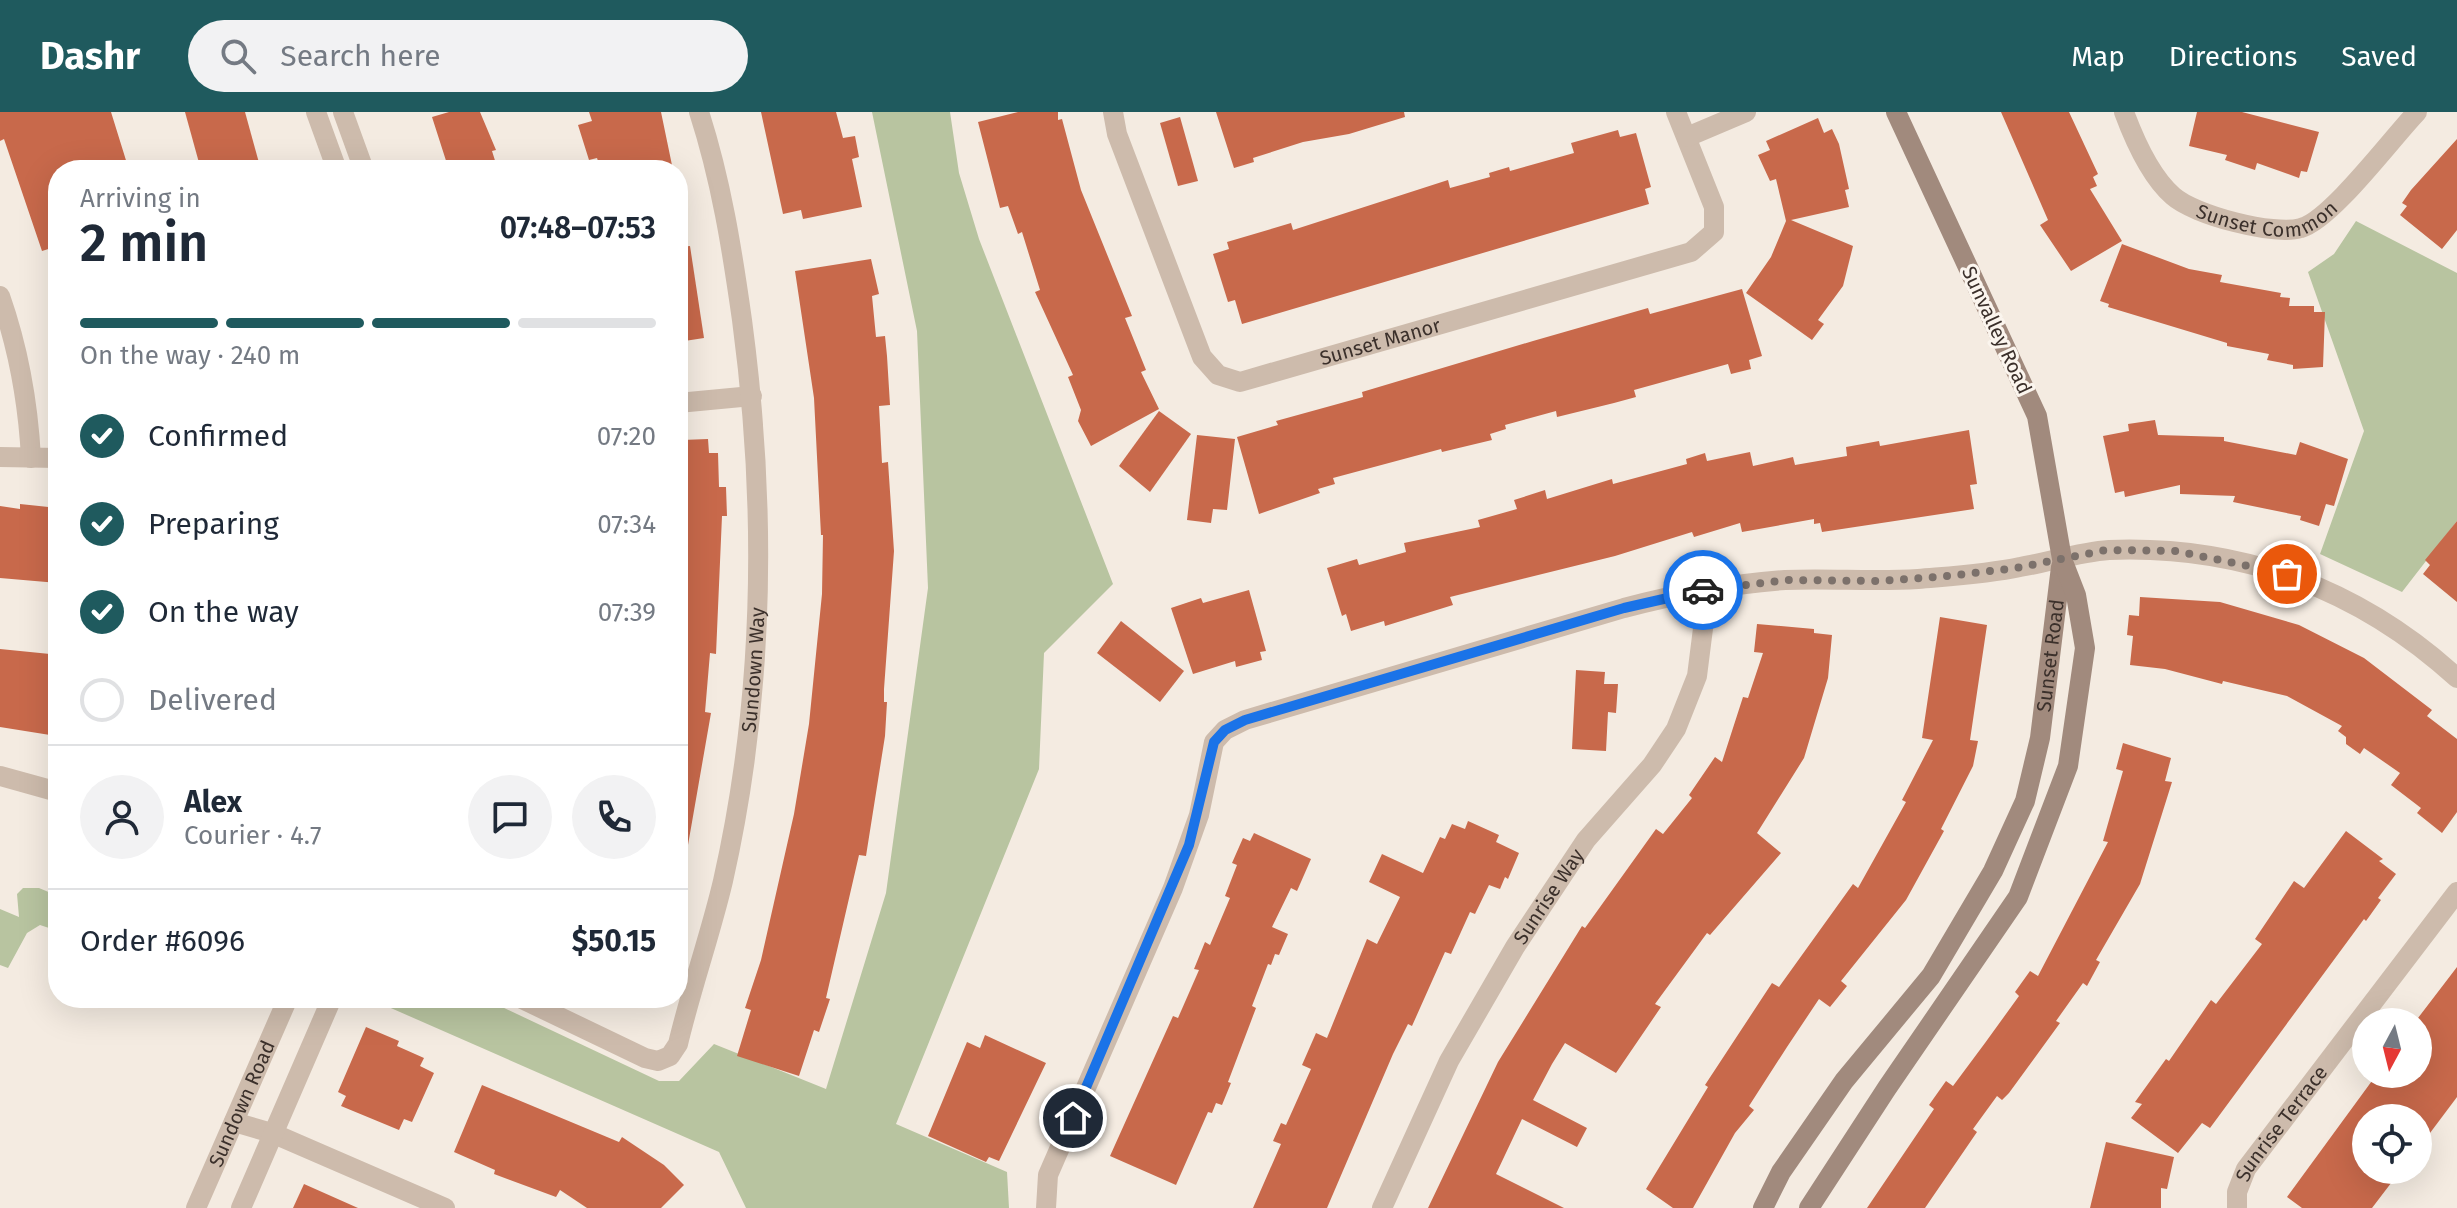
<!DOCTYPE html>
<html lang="en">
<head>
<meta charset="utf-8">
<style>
	:root { --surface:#fff; --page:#f2f2f3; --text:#1f2937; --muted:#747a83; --line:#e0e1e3; --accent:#1f5a5e }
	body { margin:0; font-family:"Fira Sans",sans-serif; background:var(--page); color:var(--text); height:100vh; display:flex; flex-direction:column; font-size:30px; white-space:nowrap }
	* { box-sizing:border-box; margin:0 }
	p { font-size:26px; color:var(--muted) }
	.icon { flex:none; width:44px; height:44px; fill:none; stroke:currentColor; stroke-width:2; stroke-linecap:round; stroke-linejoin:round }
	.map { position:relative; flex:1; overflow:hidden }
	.side { position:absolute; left:48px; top:48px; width:640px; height:848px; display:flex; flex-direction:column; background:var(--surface); border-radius:32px; box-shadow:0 8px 32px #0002 }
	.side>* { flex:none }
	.needle { width:52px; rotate:187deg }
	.controls { position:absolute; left:2352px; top:896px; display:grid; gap:16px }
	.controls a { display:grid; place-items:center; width:80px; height:80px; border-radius:50%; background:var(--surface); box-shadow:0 8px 32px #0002; font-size:40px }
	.pin { position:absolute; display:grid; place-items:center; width:68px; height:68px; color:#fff; margin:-34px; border:4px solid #fff; border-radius:50%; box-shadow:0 2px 8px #0007 }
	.courier { position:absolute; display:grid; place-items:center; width:80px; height:80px; margin:-40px; border:6px solid #1a73e8; border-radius:50%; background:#fff; color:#222; box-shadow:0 2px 10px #0007 }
	.head em { font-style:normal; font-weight:600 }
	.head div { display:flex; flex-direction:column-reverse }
	.head { display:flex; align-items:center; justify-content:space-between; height:136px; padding:0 32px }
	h1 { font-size:52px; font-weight:600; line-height:60px }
	.bar { display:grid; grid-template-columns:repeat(4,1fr); gap:12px 8px; align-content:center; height:96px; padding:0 32px }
	.bar i { height:10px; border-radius:6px; background:var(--line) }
	.bar .active { background:var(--accent) }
	.bar p { grid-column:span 4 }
	.line { display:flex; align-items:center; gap:20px; padding:0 32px; border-top:2px solid var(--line) }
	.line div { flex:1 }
	.round { display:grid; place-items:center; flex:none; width:84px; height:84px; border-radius:42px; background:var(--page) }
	ol { padding:0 32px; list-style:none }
	li { display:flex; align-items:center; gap:24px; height:88px }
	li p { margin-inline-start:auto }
	li .icon { padding:8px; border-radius:50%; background:var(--accent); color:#fff; stroke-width:4 }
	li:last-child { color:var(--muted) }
	li i { width:44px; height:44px; border:4px solid var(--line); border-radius:50% }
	header { display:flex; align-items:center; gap:48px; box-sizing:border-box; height:112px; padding:0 40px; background:var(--accent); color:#fff }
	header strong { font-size:38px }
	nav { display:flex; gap:44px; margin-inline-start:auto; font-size:28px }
	.search { width:560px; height:72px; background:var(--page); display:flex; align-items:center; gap:20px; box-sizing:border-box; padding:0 28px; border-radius:44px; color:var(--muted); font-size:30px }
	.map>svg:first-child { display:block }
	.green { fill:#b8c4a0 }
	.building { fill:#c8694b }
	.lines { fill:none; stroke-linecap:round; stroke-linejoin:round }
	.street { stroke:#cdbbac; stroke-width:20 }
	.secondary { stroke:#a18a7d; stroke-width:20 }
	.done { stroke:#7c716b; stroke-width:8; stroke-dasharray:0 14.4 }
	.route { stroke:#1a73e8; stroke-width:10 }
	.labels { text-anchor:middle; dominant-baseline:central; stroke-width:6; stroke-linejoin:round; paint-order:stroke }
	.street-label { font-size:20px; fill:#3b302b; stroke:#fbf5ee }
</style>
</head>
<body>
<header>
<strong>Dashr</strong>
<div class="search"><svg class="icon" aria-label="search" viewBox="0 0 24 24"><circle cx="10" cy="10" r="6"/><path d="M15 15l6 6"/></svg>Search here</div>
<nav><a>Map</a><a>Directions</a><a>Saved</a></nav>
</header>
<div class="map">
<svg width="2457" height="1096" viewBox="0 0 2457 1096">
	<rect width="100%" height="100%" fill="#f4ebe1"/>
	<g class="green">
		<polygon points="872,0 950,0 959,61 979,127 1113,472 1044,541 1039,657 896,1012 1007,1060 1009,1096 746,1096 719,1040 368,886 483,886 659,969 679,969 714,932 826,977 886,781 928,476 917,219"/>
		<polygon points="2356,109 2457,161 2457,409 2402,480 2320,442 2364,319 2308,160 2334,142"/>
		<polygon points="23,776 39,776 58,784 58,819 40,813 27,821 8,856 0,853 0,797 19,805 17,782"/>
	</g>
	<g class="building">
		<polygon points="0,0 111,0 129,58 58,58 58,134 42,139 4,27 0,29"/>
		<polygon points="185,0 245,0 261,58 201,58"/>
		<polygon points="449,0 480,0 496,38 492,39 498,58 449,58 432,5"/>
		<polygon points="589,0 661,0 673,58 601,58 597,46 589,48 578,13 592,9"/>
		<polygon points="761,0 836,0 843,26 855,24 859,45 852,47 862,95 803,107 801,98 783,102"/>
		<polygon points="1018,0 1058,0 1058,8 1062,7 1081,78 1132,204 1125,206 1146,258 1141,260 1159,297 1091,334 1078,309 1081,298 1068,265 1073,263 1035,180 1040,178 1022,120 1018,122 1008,94 1000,96 978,10"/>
		<polygon points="1216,0 1404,0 1405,5 1349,22 1303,30 1253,46 1254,50 1234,56"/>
		<polygon points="2001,0 2069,0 2098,62 2093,65 2097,74 2090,77 2122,129 2071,159 2040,113 2048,108"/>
		<polygon points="2197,0 2242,0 2319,20 2307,60 2301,59 2299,66 2257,51 2255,58 2225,48 2227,43 2189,34"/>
		<polygon points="1180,5 1198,69 1178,74 1160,11"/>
		<polygon points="1818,6 1824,21 1832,17 1839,32 1849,77 1845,78 1849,95 1791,108 1853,134 1843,174 1818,208 1824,212 1812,228 1746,181 1771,145 1786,109 1776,67 1770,69 1758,43 1770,38 1766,29"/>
		<polygon points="1618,18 1620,25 1636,21 1651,75 1645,77 1649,92 1242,212 1235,188 1228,190 1213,142 1229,137 1227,130 1291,111 1293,118 1448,68 1450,76 1490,65 1489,61 1509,55 1510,59 1574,41 1571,31"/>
		<polygon points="2457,27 2457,118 2442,137 2400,103 2407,94 2402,91 2411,78"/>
		<polygon points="2122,132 2189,157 2222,163 2220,170 2281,181 2280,185 2290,186 2289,194 2314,194 2314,200 2325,200 2323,255 2293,257 2293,253 2267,248 2269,242 2227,234 2227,231 2108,195 2109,192 2100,189"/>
		<polygon points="690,134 704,226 678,230 678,135"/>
		<polygon points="871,147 879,182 872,184 876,225 885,224 887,244 890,293 879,294 882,351 888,350 894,439 884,577 884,590 887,590 885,624 866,744 859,743 826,886 830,887 819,920 814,918 799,964 737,944 751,898 745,896 761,848 794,702 809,612 822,482 823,423 821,423 814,286 795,159"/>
		<polygon points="1742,177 1762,244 1749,248 1751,257 1731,262 1728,252 1634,278 1636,285 1614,291 1557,305 1556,299 1505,313 1506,317 1490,322 1492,328 1442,340 1441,337 1333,366 1335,372 1318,377 1320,381 1259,402 1237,325 1278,313 1276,309 1363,285 1362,280 1533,229 1648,196 1650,202"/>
		<polygon points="1159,299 1191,322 1150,380 1119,354"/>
		<polygon points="2155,308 2158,323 2224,325 2224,329 2296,343 2300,330 2348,347 2334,394 2326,392 2319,414 2300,408 2301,404 2233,390 2235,384 2180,382 2180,373 2125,385 2124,379 2115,381 2103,324 2129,319 2128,312"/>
		<polygon points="1969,318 1977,372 1970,373 1974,397 1822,420 1820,411 1814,412 1814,407 1742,420 1740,411 1694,425 1692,420 1615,444 1450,485 1453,493 1385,514 1384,509 1351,519 1346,502 1342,504 1327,456 1357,447 1359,453 1406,440 1404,431 1480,415 1478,408 1517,397 1514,388 1545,378 1547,387 1612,367 1613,372 1687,352 1686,347 1705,341 1707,349 1750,340 1753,354 1793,345 1795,353 1847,344 1846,335 1879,329 1880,334"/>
		<polygon points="1197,323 1235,327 1227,398 1213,397 1211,411 1187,408"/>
		<polygon points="708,327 709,341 718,341 719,375 726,375 727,404 722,404 716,542 710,541 705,600 711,601 688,733 678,732 678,333 682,333 682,328"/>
		<polygon points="20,392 58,396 58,471 0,466 0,394 20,397"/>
		<polygon points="2457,409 2457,490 2423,462 2430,453 2425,448"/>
		<polygon points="1249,478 1266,539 1260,540 1262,548 1236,555 1235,549 1193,562 1171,496 1201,486 1203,491"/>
		<polygon points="2140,485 2220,490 2299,513 2364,546 2432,598 2427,604 2457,627 2457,700 2442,721 2417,701 2421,696 2391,673 2400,661 2364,636 2360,642 2346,632 2346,625 2338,619 2342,614 2287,584 2223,569 2222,572 2165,557 2130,553 2133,524 2127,523 2129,503 2139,504"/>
		<polygon points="1940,505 1987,513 1970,628 1978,629 1973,654 1941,717 1944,719 1906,788 1841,869 1847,874 1830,895 1819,887 1787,935 1749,994 1754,998 1735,1021 1693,1096 1673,1096 1646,1077 1708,975 1705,973 1772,871 1779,875 1853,772 1858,776 1906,690 1902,688 1933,628 1922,626"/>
		<polygon points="1121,509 1184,559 1160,590 1097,541"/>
		<polygon points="1757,512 1814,517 1814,521 1832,523 1828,566 1804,646 1757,721 1781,741 1710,823 1707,821 1655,892 1661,895 1616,961 1565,931 1552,952 1533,988 1587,1016 1577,1035 1522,1007 1496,1062 1564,1096 1428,1096 1498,950 1582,814 1585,816 1656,717 1663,722 1692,686 1689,683 1715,645 1722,650 1743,585 1748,586 1763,541 1754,540"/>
		<polygon points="0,537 50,542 49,547 58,548 58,606 52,606 50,623 0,615"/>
		<polygon points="1576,558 1605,560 1604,572 1618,572 1616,601 1608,600 1606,639 1572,637"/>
		<polygon points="2123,631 2171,646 2165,669 2172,670 2140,772 2096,848 2100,850 2087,874 2083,871 2056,909 2060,911 2009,981 2002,988 1997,984 1973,1017 1977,1020 1925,1096 1867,1096 1934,997 1929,993 1946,969 1953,974 1985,931 2019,884 2015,880 2030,859 2038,864 2108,730 2103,729 2123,659 2116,657"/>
		<polygon points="1468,709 1499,723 1496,730 1519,741 1508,767 1505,765 1500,777 1489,773 1475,802 1470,800 1451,842 1445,840 1412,914 1408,912 1393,942 1327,1096 1253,1096 1281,1032 1273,1029 1281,1011 1286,1013 1311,957 1302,953 1316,921 1327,926 1367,827 1377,832 1400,785 1369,770 1382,742 1423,761 1440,725 1445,727 1452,712 1465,717"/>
		<polygon points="2346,719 2383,747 2379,749 2396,762 2378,786 2381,788 2366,809 2364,807 2210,1016 2202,1011 2178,1041 2131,1006 2142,992 2135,990 2166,947 2169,949 2211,888 2216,892 2262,832 2255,827 2294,769 2304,776"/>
		<polygon points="1254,721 1311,747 1297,779 1291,776 1272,815 1288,822 1279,843 1275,842 1271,853 1268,852 1252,894 1256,896 1228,970 1231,971 1222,993 1216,991 1212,1001 1208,1000 1176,1073 1110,1044 1173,904 1178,906 1199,858 1194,857 1205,830 1210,833 1230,786 1225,784 1237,753 1232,751 1243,726 1250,729"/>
		<polygon points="2457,855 2457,985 2418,1037 2418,1006 2366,1006 2366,1058 2401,1058 2372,1096 2302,1096 2287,1085 2377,962 2418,962 2418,906"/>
		<polygon points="366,915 399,929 397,934 424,946 420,954 434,961 412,1010 404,1007 399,1018 341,994 346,984 338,980"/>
		<polygon points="985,923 1046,951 999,1049 989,1045 986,1050 928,1024 967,930 980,936"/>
		<polygon points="482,973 619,1030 622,1025 664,1053 684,1073 661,1096 587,1096 560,1078 556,1085 494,1062 495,1058 454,1040"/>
		<polygon points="2106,1030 2174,1045 2167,1077 2161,1076 2161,1096 2090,1096"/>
		<polygon points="304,1072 358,1096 293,1096"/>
	</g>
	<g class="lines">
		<g class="street">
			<polyline points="316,0 337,58"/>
			<polyline points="343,0 364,58"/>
			<path id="s1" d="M1113 0 1117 22 1202 245 1218 263 1240 270 1691 140 1714 120V95L1676 0"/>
			<path id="s2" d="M2124 0C2134 27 2150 64 2173 84 2194 103 2274 124 2301 116 2331 108 2392 26 2417 0"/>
			<polyline points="1687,25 1746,0"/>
			<path d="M0 184C19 238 28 289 31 346"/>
			<polyline points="678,291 752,284"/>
			<polyline points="0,345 58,346"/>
			<polyline points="0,664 58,680"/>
			<path id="s3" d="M520 886 645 946 658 949 670 944 678 932C691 877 710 824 723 769 765 583 767 395 742 208 732 137 721 68 699 0"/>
			<polyline points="234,1010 272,1021 445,1096"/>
			<path id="s4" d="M196 1096 288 886"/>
			<polyline points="241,1096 332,886"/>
			<path d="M1046 1096 1048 1063 1173 776 1199 703 1214 630 1225 618 1245 608 1624 496C1677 482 1730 472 1785 468 1829 466 1874 470 1918 467 1952 464 1987 462 2020 455 2049 450 2080 440 2109 438 2242 433 2360 477 2457 566"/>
			<path id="s5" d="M1382 1096 1449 949 1515 835 1586 728 1652 653 1676 617 1697 564 1708 477"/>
			<path id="s6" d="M2237 1096V1080L2246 1057 2457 780"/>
		</g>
		<g class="secondary">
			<path id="s7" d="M1763 1096 1781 1060 1844 969 1931 864 1993 759 2025 689 2040 626 2061 455"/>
			<polyline points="1809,1096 1887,976 2018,785 2068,654 2085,536 2076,483 2062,447 2037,304 1896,0"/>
		</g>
	</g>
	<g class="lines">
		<polyline class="done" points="1703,478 1788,468 1880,469 1948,464 2016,456 2106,438 2176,439 2287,462"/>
		<polyline class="route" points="1073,1006 1189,733 1214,630 1225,618 1245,608 1624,496 1703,478"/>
	</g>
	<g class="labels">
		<g class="street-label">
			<text stroke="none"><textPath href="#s2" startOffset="200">Sunset Common</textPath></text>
			<text transform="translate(1997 218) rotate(65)">Sunvalley Road</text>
			<text stroke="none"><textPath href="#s1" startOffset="454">Sunset Manor</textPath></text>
			<text stroke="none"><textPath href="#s7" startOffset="634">Sunset Road</textPath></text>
			<text stroke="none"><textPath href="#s3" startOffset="562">Sundown Way</textPath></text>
			<text stroke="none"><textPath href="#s5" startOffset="354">Sunrise Way</textPath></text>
			<text stroke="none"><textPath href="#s4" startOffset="114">Sundown Road</textPath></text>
			<text stroke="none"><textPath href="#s6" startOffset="98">Sunrise Terrace</textPath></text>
		</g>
	</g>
</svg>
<div class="controls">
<a><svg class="needle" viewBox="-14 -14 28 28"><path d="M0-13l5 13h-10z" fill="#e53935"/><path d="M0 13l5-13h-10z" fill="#747a83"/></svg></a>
<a><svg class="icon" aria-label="locate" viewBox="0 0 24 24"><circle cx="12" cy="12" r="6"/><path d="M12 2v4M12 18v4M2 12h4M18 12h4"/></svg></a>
</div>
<div class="pin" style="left:2287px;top:462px;background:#ea580c"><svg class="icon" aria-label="bag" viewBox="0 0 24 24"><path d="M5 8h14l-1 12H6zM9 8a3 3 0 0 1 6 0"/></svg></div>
<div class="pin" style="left:1073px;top:1006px;background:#1f2937"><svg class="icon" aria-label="home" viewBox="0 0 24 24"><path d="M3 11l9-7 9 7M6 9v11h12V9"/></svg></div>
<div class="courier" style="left:1703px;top:478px"><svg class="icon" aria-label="car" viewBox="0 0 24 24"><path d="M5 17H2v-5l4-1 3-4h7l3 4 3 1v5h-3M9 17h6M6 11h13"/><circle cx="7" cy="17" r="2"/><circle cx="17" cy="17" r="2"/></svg></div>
<section class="side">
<div class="head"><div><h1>2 min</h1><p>Arriving in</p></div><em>07:48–07:53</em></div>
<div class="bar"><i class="active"></i><i class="active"></i><i class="active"></i><i></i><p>On the way · 240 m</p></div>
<ol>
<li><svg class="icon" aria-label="check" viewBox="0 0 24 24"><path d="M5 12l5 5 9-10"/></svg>Confirmed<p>07:20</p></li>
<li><svg class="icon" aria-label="check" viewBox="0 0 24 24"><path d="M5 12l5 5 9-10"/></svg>Preparing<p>07:34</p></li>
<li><svg class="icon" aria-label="check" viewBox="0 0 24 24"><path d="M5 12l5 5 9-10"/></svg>On the way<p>07:39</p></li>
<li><i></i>Delivered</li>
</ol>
<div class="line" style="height:144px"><a class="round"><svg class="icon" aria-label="person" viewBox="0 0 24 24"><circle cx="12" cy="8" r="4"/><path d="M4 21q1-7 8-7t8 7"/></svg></a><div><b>Alex</b><p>Courier · 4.7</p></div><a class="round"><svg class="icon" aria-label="chat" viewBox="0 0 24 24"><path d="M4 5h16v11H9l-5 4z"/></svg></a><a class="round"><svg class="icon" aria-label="phone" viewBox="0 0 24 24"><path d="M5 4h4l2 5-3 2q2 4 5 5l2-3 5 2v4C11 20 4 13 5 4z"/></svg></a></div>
<div class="line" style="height:104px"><div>Order #6096</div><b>$50.15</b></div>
</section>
</div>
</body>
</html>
